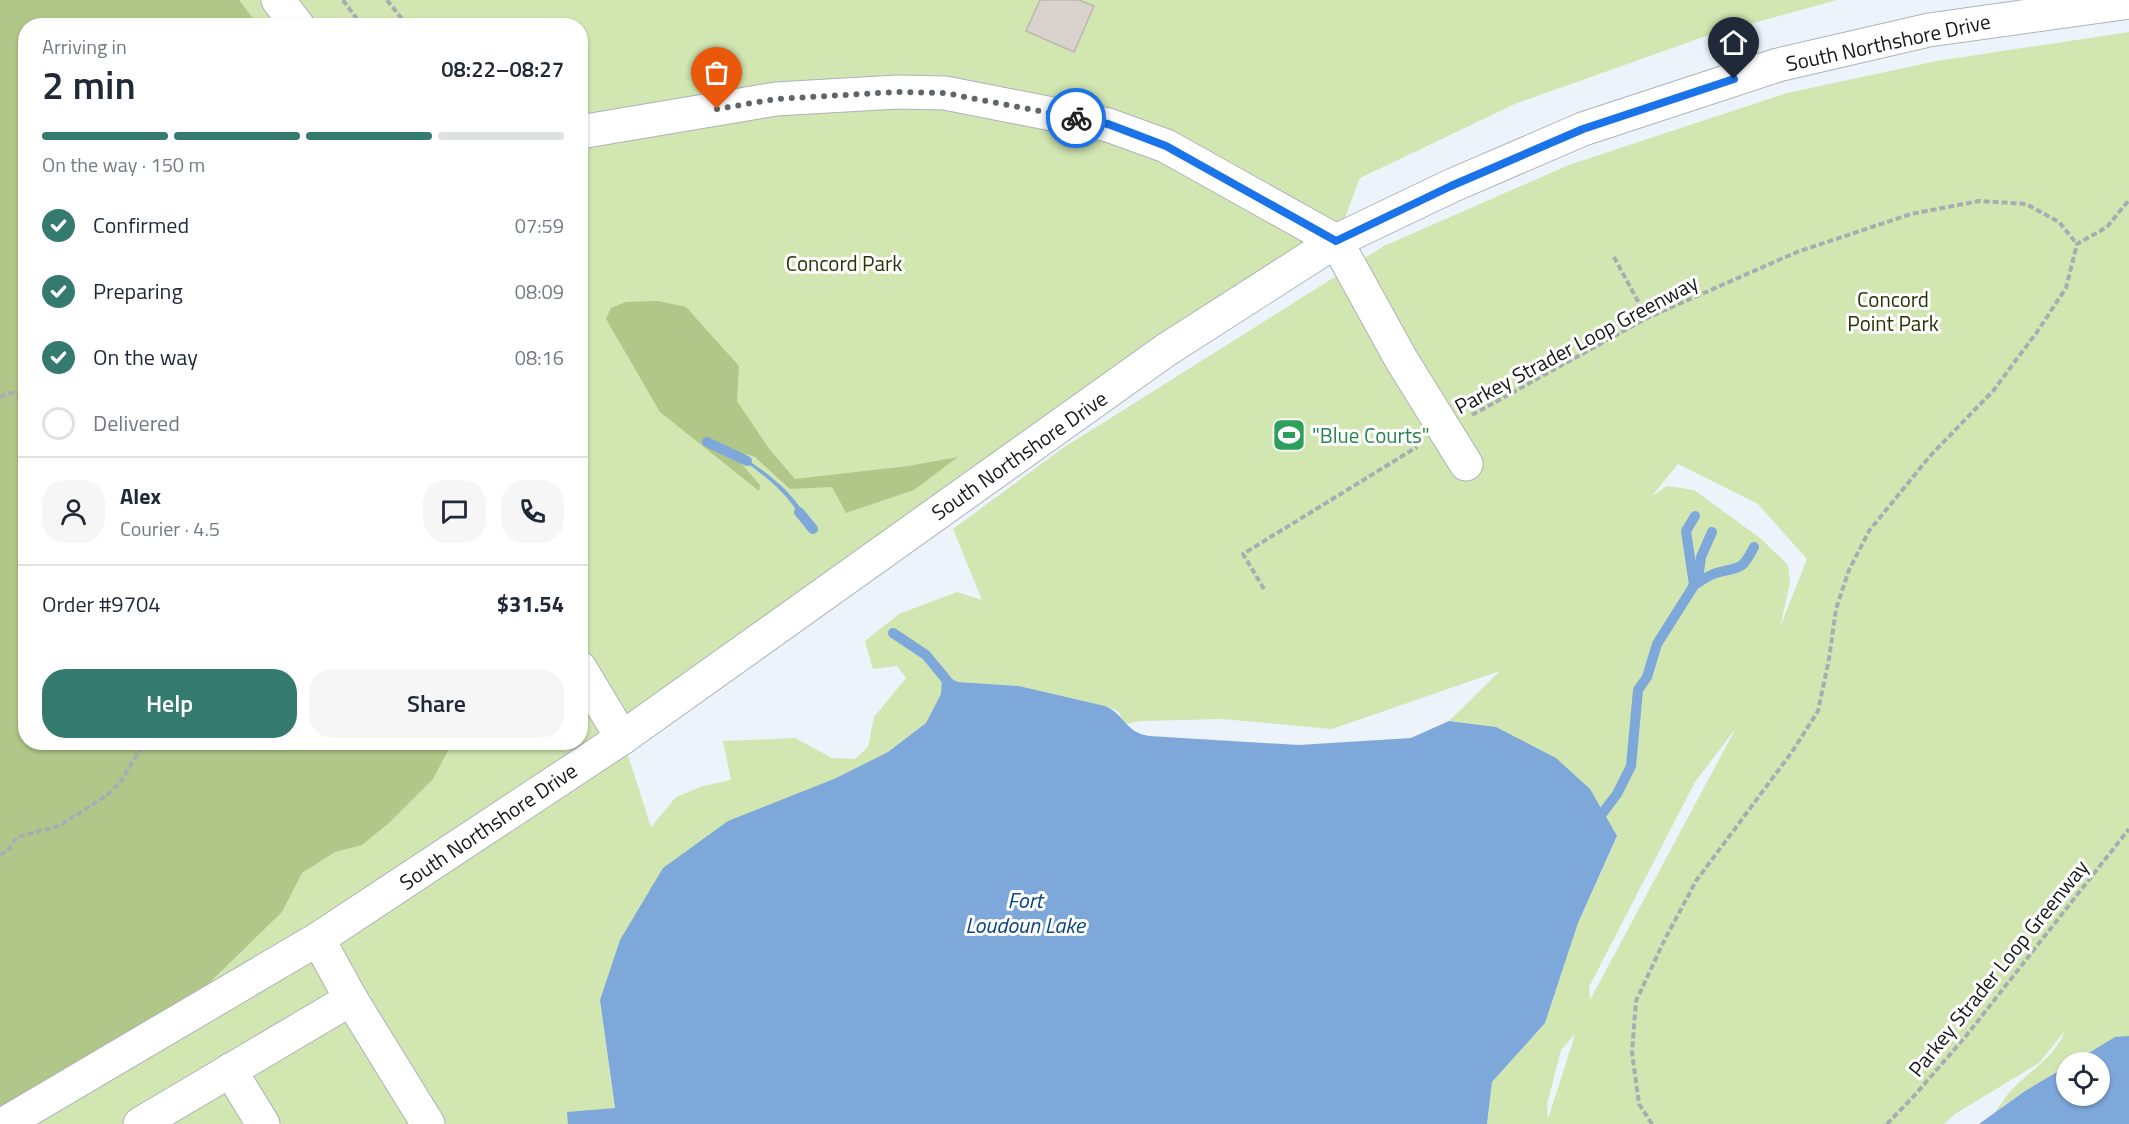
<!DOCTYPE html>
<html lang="en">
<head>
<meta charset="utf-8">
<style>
	:root { --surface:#fff; --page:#f6f6f7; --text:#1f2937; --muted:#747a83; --line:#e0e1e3; --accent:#357a6f }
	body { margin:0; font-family:"Titillium Web",sans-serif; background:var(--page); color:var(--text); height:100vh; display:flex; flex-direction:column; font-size:22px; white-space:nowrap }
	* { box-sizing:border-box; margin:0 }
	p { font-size:20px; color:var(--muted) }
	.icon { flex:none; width:33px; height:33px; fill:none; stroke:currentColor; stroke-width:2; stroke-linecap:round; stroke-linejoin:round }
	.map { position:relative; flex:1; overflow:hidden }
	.panel { position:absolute; left:18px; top:18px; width:570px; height:732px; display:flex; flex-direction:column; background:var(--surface); border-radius:24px; box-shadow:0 2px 4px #0004 }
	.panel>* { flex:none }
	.tools { position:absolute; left:2056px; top:1052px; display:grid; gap:12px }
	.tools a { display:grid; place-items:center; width:54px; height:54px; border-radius:50%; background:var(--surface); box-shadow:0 2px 4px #0004; font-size:30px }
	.pin { position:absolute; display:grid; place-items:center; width:51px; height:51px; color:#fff; margin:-62px -26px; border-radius:50% 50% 50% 0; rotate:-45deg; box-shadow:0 0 6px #0007 }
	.pin .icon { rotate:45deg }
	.courier { position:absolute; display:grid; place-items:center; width:60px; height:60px; margin:-30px; border:4px solid #1a73e8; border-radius:50%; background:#fff; color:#222; box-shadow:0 2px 8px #0007 }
	.head em { font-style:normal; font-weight:600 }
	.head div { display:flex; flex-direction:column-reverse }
	.head { display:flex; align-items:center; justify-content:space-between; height:102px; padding:0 24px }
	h1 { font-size:39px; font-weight:600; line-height:45px }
	.bar { display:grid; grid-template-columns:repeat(4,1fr); gap:9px 6px; align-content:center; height:72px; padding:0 24px }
	.bar i { height:8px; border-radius:4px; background:var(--line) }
	.bar .active { background:var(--accent) }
	.bar p { grid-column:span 4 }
	.line { display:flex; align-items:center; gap:15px; padding:0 24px; border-top:2px solid var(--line) }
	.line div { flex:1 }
	.round { display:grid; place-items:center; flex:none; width:63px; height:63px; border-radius:24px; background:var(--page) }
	ol { padding:0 24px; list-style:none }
	li { display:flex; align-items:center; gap:18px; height:66px }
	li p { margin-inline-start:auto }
	li .icon { padding:6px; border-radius:50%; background:var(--accent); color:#fff; stroke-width:4 }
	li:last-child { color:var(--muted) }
	li i { width:33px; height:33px; border:3px solid var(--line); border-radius:50% }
	.action { display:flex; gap:12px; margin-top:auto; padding:12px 24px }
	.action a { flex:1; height:69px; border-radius:24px; background:var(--accent); color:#fff; font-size:24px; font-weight:600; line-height:69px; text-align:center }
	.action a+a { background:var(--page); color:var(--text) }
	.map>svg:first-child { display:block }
	.green { fill:#d1e6b1; fill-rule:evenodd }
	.forest { fill:#b0c789 }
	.water { fill:#7ea7da }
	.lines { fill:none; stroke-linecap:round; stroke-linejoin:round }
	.stream { stroke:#7ea7da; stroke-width:10 }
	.building { fill:#dad3cd; stroke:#beb7b1; stroke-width:1.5 }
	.minor-casing { stroke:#adb3b9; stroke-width:35 }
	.major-casing { stroke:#adb3b9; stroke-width:35 }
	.path { stroke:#a7adb2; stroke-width:4; stroke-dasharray:6 3; stroke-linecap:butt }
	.minor { stroke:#fff; stroke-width:33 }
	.major { stroke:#fff; stroke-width:33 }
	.done { stroke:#616568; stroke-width:6; stroke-dasharray:0 10.8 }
	.route { stroke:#1a73e8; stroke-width:8 }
	.labels { text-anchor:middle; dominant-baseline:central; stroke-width:6; stroke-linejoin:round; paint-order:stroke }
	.street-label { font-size:21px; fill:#16181a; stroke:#fff }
	.park-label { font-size:21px; fill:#273606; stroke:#fff }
	.leisure-label { font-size:21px; fill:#27864d; stroke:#fff; text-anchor:start }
	.water-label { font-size:22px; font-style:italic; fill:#0a4683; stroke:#fff }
</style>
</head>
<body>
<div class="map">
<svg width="2129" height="1124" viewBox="0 0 2129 1124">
	<rect width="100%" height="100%" fill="#ecf3fa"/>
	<path class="green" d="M0 0H1837L1706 36 1515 104 1360 178 1336 241 622 737 651 827 676 797 703 786 731 780 723 741 795 738 832 758 855 759 868 747 874 717 906 678 897 666 873 669 865 641 899 614 957 592 982 600 953 529 1063 448 1384 246 1569 165 1787 93 1937 61 2129 32V1036L2115 1038 2074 1062H2067V1066L2025 1091 1994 1113C1999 1107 2003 1100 2008 1094 2025 1074 2057 1056 2064 1032L2039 1063 1955 1114 1944 1124H1487L1492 1082 1545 1023 1578 923 1617 837 1496 727 1449 721 1500 671 1332 729 1223 719 1140 721 1125 724 1118 711 1105 706 1019 686 958 682 950 678 926 723 888 752 834 779 600 1000 617 1124H0ZM26 26H580V742H26ZM1678 464 1758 504 1807 559 1780 627 1790 583 1788 565 1760 538 1694 490 1667 486 1652 496ZM1736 728 1590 1000 1589 987 1695 782ZM1574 1035H1575L1548 1119 1547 1104 1561 1050Z"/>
	<g class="forest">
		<polygon points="0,0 239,0 258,25 26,26 26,742 452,743 433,779 390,822 362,845 335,852 302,873 282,912 200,992 0,1108"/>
		<polygon points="658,301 686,307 739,366 737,401 770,450 795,479 908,466 958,457 914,490 846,513 832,487 790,489 755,457 746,454 738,460 760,485 759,491 660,412 606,319 611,308 626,302"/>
	</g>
	<g class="water">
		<path d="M724 448C753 461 784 483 802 510 807 516 806 524 813 531L811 533 807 530C793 494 756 468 724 448Z"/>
		<path d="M950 678 958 682 1019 686 1105 706C1126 715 1124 732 1149 736L1299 745 1411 738 1449 721 1496 727 1556 758 1590 789 1617 836 1578 923 1545 1023 1492 1082 1487 1124H568L567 1112 615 1108 600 1000 620 940 663 868 728 821 834 779 888 752 926 723 941 694 942 680Z"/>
		<polygon points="2129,1036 2129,1124 1979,1124 2025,1091 2067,1066 2067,1095 2100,1095 2100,1062 2074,1062 2115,1037"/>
	</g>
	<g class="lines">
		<g class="stream">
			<polyline points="707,442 747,461"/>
			<polyline points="799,512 813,529"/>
			<path d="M1695 516 1686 531 1694 585C1701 581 1709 575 1716 573 1741 566 1741 572 1754 547"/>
			<polyline points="893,633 926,655 954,689"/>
			<polyline points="1595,823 1617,794 1631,766 1638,690 1647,677 1657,644 1698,579 1701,557 1712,532"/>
		</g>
	</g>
	<polygon class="building" points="1040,0 1079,0 1094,6 1074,52 1026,31"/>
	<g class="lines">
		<defs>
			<g id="minor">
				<polyline points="278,0 298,26"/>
				<polyline points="580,132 776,99 897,92 945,93 1108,125 1166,146 1336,241 1401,359 1466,464"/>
				<polyline points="580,668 622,738"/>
				<polyline points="318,939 351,999 428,1124"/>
				<polyline points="230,1070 263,1124"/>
				<polyline points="140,1124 351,999"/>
			</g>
			<polyline id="major" points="4,1124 318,939 622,738 1166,350 1336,241 1451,186 1583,129 1778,65 1929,30 2129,2"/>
		</defs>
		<use href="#minor" class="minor-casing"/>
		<use href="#major" class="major-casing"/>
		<g class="path">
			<polyline points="343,0 362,26"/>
			<polyline points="387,0 406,24"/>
			<polyline points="1614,257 1647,318"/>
			<polyline points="0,397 8,393 26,394"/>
			<polyline points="1472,415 1647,318 1797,252 1911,214 1979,201 2026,204 2059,222 2077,244"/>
			<polyline points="1264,589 1243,554 1417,447"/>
			<polyline points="0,854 7,852 17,837 59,826 107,795 120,783 139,751 141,742"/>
			<polyline points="1652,1124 1639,1104 1632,1052 1636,1001 1665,939 1696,881 1792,752 1818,711 1829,659 1836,609 1849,570 1869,531 1930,456 1993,391 2037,332 2066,288 2077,244 2107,227 2129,200"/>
			<polyline points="1887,1124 1914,1096 1966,1036 2129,829"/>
		</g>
		<use href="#minor" class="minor"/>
		<use href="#major" class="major"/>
	</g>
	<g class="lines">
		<polyline class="done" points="717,109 776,99 897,92 945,93 1076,118"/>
		<polyline class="route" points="1076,118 1108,124 1166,146 1336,241 1451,186 1583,129 1734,79"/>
	</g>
	<defs>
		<symbol id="stadium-square" viewBox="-11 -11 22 22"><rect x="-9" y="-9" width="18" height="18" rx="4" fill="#2e9e5b" stroke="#fff"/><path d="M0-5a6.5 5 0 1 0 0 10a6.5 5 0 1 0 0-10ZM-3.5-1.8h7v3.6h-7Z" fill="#fff"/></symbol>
	</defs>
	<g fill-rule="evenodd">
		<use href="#stadium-square" x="1270" y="416" width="38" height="38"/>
	</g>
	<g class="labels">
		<g class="street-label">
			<text transform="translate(1888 42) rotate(-12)">South Northshore Drive</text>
			<text transform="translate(1576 344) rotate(-28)">Parkey Strader Loop Greenway</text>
			<text transform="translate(1019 455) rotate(-35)">South Northshore Drive</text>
			<text transform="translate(488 826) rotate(-34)">South Northshore Drive</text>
			<text transform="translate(1998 968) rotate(-51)">Parkey Strader Loop Greenway</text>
		</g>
		<g class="park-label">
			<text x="844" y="263">Concord Park</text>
			<text x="1893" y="299">Concord<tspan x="1893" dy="24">Point Park</tspan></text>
		</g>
		<g class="leisure-label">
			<text x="1312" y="435">"Blue Courts"</text>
		</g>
		<g class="water-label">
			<text x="1025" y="900">Fort<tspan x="1025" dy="25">Loudoun Lake</tspan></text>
		</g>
	</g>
</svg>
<div class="tools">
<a><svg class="icon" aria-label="locate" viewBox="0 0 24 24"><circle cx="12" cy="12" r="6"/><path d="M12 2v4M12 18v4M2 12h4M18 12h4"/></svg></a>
</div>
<div class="pin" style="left:717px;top:109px;background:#ea580c"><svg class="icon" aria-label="bag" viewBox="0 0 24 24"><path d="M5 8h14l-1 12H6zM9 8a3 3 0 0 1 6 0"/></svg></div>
<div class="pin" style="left:1734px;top:79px;background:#1f2937"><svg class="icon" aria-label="home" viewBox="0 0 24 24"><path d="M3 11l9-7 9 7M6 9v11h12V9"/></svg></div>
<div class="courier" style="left:1076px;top:118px"><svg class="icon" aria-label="bike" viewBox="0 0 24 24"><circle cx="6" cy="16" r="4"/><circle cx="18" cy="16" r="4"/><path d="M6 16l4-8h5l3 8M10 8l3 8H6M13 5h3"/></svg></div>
<section class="panel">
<div class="head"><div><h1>2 min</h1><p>Arriving in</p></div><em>08:22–08:27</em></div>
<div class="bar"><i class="active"></i><i class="active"></i><i class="active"></i><i></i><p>On the way · 150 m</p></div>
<ol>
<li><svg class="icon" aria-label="check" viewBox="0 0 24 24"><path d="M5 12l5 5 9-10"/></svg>Confirmed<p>07:59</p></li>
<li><svg class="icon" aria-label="check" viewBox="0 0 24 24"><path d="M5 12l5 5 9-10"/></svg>Preparing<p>08:09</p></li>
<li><svg class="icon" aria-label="check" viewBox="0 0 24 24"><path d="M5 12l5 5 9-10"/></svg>On the way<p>08:16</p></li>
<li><i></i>Delivered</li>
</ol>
<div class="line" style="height:108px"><a class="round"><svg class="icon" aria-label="person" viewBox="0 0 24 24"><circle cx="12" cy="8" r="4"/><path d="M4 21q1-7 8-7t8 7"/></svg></a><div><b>Alex</b><p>Courier · 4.5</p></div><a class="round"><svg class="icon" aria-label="chat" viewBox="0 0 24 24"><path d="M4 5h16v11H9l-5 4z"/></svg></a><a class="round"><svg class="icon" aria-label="phone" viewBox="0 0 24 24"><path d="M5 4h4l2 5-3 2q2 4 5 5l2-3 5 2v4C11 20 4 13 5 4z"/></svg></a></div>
<div class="line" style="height:78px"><div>Order #9704</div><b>$31.54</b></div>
<div class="action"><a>Help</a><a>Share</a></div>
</section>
</div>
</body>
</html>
